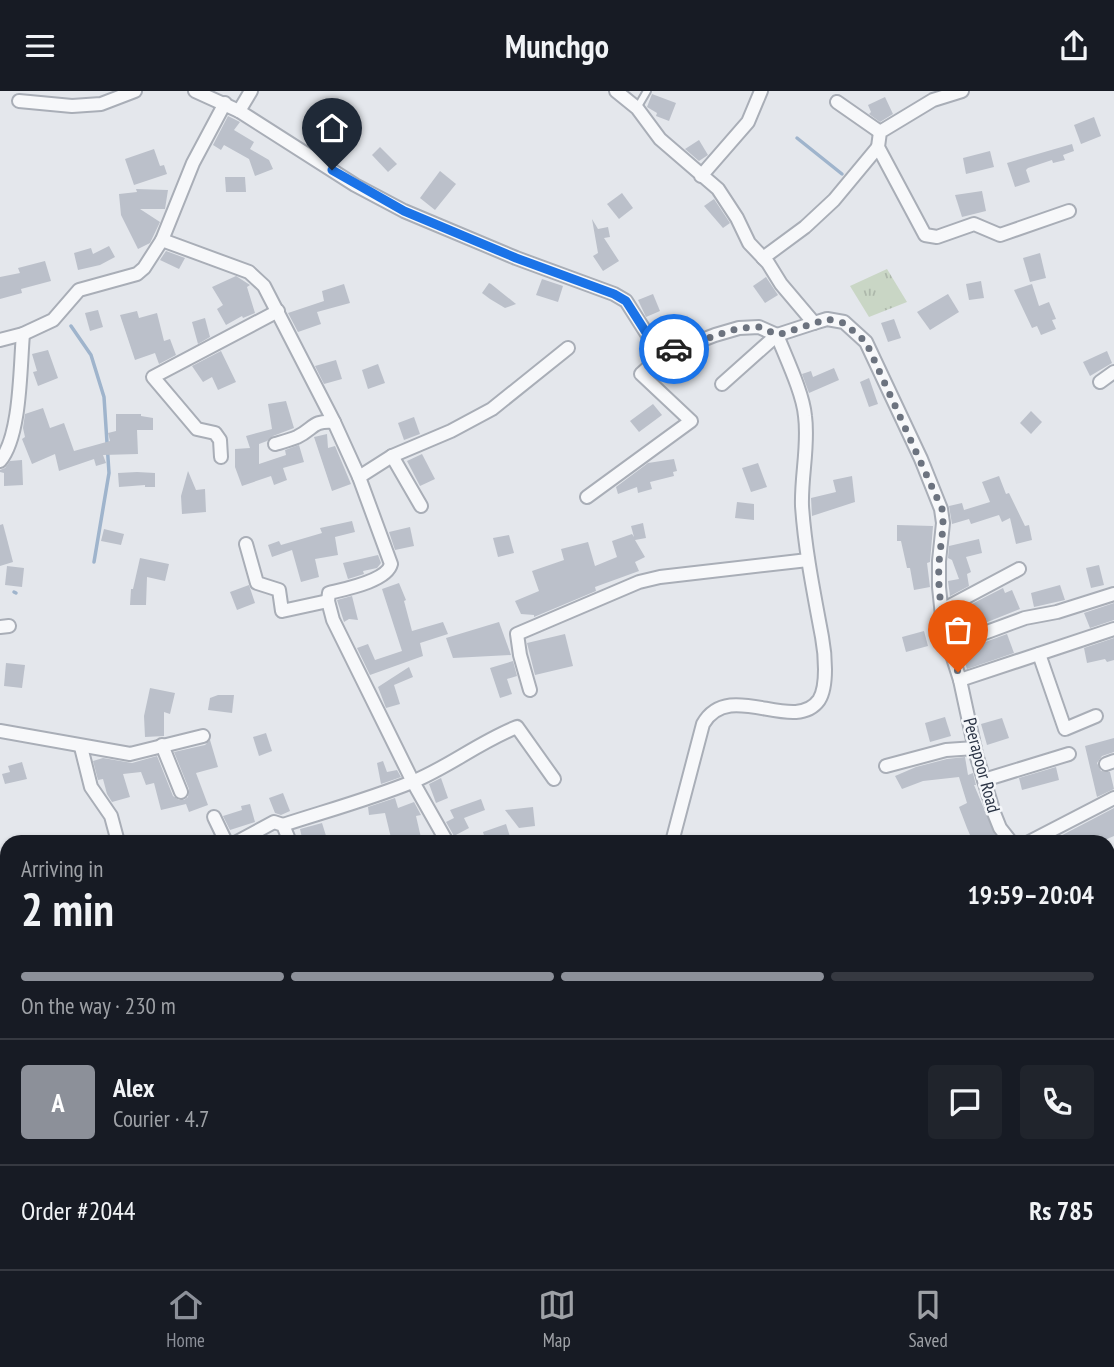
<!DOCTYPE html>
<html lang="en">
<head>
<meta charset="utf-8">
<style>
	:root { --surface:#171b24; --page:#20242c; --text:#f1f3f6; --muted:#9ea1a6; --line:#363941; --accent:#8c9099 }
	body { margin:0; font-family:"PT Sans Narrow",sans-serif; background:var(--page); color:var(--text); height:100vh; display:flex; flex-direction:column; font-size:26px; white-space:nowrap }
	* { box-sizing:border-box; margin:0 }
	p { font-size:23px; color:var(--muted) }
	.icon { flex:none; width:38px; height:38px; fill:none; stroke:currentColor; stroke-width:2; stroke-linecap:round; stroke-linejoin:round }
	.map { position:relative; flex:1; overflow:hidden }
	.sheet { position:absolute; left:0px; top:744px; width:1115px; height:436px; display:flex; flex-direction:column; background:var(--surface); border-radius:21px 21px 0 0; box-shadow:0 2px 5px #0004 }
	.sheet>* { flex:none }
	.pin { position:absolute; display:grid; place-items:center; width:60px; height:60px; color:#fff; margin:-72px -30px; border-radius:50% 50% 50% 0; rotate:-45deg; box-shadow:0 0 7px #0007 }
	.pin .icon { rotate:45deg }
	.courier { position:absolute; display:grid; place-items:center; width:70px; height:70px; margin:-35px; border:5px solid #1a73e8; border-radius:50%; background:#fff; color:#222; box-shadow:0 2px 9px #0007 }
	.overview em { font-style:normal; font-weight:700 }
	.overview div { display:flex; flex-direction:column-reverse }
	.overview { display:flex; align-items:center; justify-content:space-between; height:119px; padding:0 21px }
	h1 { font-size:46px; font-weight:700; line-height:52px }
	.bar { display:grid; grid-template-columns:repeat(4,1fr); gap:10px 7px; align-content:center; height:84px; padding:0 21px }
	.bar i { height:9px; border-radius:5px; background:var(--line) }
	.bar .active { background:var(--accent) }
	.bar p { grid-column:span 4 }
	.line { display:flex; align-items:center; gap:18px; padding:0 21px; border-top:2px solid var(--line) }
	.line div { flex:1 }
	.round { display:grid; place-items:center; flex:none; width:74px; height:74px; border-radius:7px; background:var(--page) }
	header { display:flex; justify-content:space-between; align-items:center; height:91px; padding:0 21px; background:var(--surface); font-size:32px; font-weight:700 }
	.tab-bar { display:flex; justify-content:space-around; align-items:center; height:98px; border-top:2px solid var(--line); background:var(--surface); font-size:19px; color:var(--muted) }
	.tab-bar a { display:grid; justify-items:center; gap:4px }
	.tab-bar .active { color:var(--accent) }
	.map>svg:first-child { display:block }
	.grass { fill:url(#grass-tufts) }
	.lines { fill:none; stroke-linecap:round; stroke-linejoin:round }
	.stream { stroke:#9fb4cc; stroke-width:3.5 }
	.building { fill:#bbc0ca }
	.service-casing { stroke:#a9aeb7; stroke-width:10 }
	.minor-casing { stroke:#a9aeb7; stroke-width:16 }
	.service { stroke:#f7f8fa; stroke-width:6 }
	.minor { stroke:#f7f8fa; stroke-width:12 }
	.done { stroke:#6c737f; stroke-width:7; stroke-dasharray:0 12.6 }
	.route { stroke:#1a73e8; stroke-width:9 }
	.labels { text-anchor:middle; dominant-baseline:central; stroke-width:5; stroke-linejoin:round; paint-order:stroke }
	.street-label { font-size:18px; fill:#2b3445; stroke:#f4f6f9 }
</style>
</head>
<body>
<header><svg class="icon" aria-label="menu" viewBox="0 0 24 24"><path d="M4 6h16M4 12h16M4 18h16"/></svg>Munchgo<svg class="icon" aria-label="share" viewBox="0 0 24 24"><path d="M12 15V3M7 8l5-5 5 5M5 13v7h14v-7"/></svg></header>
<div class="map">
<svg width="1114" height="1178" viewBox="0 0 1114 1178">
	<defs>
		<pattern id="grass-tufts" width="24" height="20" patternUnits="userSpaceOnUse" patternTransform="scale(1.75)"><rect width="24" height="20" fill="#c9d6c5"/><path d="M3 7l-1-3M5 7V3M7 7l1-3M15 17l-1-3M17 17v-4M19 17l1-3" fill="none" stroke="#adb8ab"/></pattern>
	</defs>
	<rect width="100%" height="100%" fill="#e4e7ec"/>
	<g class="grass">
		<polygon points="887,178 907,211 869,226 850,195"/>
		<polygon points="643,1172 810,1172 815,1178 642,1178"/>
	</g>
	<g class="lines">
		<g class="stream">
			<polyline points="797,47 842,83"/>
			<polyline points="71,235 91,264 104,306 109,382 94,471"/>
			<polyline points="14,501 16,502"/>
		</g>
	</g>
	<g class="building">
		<polygon points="652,3 676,12 669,30 656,25 657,22 647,16"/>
		<polygon points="885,6 893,23 880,31 869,23 871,21 868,14"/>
		<polygon points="228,25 240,31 234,39 254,51 250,58 269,69 273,78 255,85 249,68 224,54 221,59 213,54"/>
		<polygon points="1094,26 1101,45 1081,53 1074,34"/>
		<polygon points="699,49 708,64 699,70 685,58"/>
		<polygon points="1072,53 1074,60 1063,64 1065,69 1053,72 1052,69 1028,77 1026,79 1030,91 1015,96 1007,72"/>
		<polygon points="380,56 397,73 388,81 372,64"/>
		<polygon points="154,58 160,75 164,74 167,83 134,94 125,68"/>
		<polygon points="990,60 994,76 966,83 963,67"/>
		<polygon points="440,80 456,93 435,119 420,107"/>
		<polygon points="225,86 245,86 246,101 226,101"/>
		<polygon points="136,98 168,99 165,118 140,118 160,131 150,152 138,158 121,124 119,103 137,101"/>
		<polygon points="982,100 986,120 962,126 955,104"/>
		<polygon points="622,102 633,117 619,128 607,113"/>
		<polygon points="714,108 730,132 723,137 704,115"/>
		<polygon points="592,128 598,138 608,136 610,146 604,147 619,170 603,180 593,165 598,162"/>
		<polygon points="109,155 115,166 100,174 78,179 74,162 91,157 93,163"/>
		<polygon points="166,160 185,167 179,178 160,169"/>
		<polygon points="1040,162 1046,187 1030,191 1023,167"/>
		<polygon points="45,170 51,190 21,198 22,202 0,208 0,186 20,182 18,177"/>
		<polygon points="236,185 250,194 247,196 255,222 243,227 242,225 226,234 217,218 223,214 212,196"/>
		<polygon points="766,186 778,204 765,212 753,195"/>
		<polygon points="542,188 563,195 558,211 536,204"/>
		<polygon points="981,190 984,207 969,209 966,193"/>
		<polygon points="489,192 491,193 516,213 505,217 490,208 482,202"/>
		<polygon points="344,193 350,212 317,221 321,233 298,241 288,222 324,210 322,200"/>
		<polygon points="1032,193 1039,215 1049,211 1056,228 1052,229 1056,238 1041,244 1037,235 1032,237 1014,199"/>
		<polygon points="653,203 660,220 646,226 638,209"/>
		<polygon points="948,203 959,221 930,239 917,221"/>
		<polygon points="98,219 103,236 90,240 85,222"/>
		<polygon points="137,220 139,227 157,222 164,250 170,248 176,264 159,273 155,262 135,269 120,224"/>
		<polygon points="205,227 210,246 198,253 192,231"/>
		<polygon points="894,228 901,247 888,251 881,232"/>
		<polygon points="48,259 58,287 38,295 33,281 37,280 32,263"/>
		<polygon points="221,260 236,291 218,299 212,286 203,291 192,275"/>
		<polygon points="1107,260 1112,272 1090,285 1083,271"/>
		<polygon points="336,269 342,288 324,293 315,275"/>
		<polygon points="378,273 385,292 368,298 362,279"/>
		<polygon points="834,277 839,289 809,302 802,283 811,280 813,286"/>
		<polygon points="869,287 878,313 869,316 860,291"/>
		<polygon points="286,310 294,337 273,345 267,350 259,353 259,373 286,364 285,359 299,354 304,371 283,377 287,389 274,394 271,385 242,395 235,376 235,358 250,357 246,345 272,338 268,313"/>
		<polygon points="653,313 662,324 639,341 630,330"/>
		<polygon points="43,317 50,337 64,332 74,360 110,350 108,342 116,340 116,323 141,323 141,325 153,327 153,339 137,339 138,363 103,364 106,372 96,375 94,368 59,380 55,363 32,373 22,348 25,346 23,337 25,323"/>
		<polygon points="1031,320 1042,331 1031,343 1020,332"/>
		<polygon points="414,326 420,343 404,349 398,332"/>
		<polygon points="327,343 328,357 335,355 351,393 332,400 314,346"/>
		<polygon points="422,363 435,388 420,395 407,370"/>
		<polygon points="674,368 677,380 673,381 674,385 650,391 652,398 638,402 637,396 618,403 616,396 648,372"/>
		<polygon points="22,369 23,394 4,395 4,382 0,381 0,379 5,377 10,370"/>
		<polygon points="758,372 767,396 751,401 742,377"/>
		<polygon points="188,380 196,399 205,398 206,421 182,423 181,405"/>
		<polygon points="137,381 155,382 155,396 145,396 145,394 119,396 118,382"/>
		<polygon points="852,385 855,411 812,425 811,407 836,401 833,389"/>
		<polygon points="999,385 1006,403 1009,402 1025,435 1029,434 1032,449 1016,453 1010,427 1002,431 999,424 971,433 969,428 952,433 949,415 962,412 964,419 990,411 982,391"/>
		<polygon points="737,411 754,413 754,429 735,427"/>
		<polygon points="352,430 355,441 335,446 338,464 315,468 319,486 301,491 292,459 272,466 268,454 279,450 281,454 322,442 320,437"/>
		<polygon points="643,432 646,447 635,449 645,466 635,471 639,480 595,496 596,500 534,526 534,524 521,523 515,510 539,500 532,480 564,469 561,458 588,451 595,475 617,466 612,450 632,443 634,446 631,435"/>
		<polygon points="3,433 13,471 0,475 0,434"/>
		<polygon points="897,434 933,435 930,471 927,472 930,496 914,499 910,477 907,477 901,450 897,450"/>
		<polygon points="410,436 414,455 395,459 389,441"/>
		<polygon points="104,438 124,443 121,454 101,450"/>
		<polygon points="509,444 514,462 498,466 493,447"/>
		<polygon points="979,448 982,462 966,466 971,481 967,483 969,495 950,505 948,490 959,488 952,469 948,467 949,455"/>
		<polygon points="378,464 381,472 377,477 363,480 364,483 348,488 343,472"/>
		<polygon points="140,467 169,473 165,490 147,486 146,514 130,514 131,498 133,498"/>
		<polygon points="1099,474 1104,494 1091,497 1086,477"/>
		<polygon points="7,475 24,477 22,496 5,494"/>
		<polygon points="399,492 406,509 404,510 412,540 443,531 448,543 420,552 423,565 370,584 357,557 368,553 375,569 402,560 382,498"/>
		<polygon points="249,494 255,512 237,519 230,501"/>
		<polygon points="1060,494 1065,509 1034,516 1031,502"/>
		<polygon points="1003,497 1005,502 1012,499 1020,518 955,544 952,534 967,529 962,518"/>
		<polygon points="352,505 358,529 349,528 344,531 337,509"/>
		<polygon points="1114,512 1114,529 1090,537 1084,522"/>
		<polygon points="499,531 511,564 453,567 446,547"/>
		<polygon points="924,540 928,555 906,561 902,546"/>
		<polygon points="565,543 573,575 535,584 527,552"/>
		<polygon points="1007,543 1014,562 967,578 961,560"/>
		<polygon points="1114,547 1114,569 1107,571 1105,568 1087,572 1084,557"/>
		<polygon points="513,570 517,585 507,588 512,603 500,607 490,577"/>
		<polygon points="6,572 25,574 22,597 4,595"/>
		<polygon points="409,576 413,586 394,594 400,613 386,617 378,596"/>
		<polygon points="150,597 175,602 170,623 164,621 164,645 145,646 144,625"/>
		<polygon points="218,604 234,604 232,622 208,619 210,607"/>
		<polygon points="945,626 951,645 930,651 925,632"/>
		<polygon points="1002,627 1009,647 987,654 981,633"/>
		<polygon points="266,642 272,660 259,665 253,646"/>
		<polygon points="1114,647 1114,661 1102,665 1097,672 1101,680 1110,681 1114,698 1097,706 1085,655"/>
		<polygon points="210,649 218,676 196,682 208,714 189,721 186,713 161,719 154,692 146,694 141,681 123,683 130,706 112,711 107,703 103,688 98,689 93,670 103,667 132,672 157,665 173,705 179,709 184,709 188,706 189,698 174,661 205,654"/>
		<polygon points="965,666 968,684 973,682 976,694 974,694 996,746 984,751 973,751 967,737 959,716 967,712 959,686 923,690 902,698 895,685 916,676 947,668"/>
		<polygon points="383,670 387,681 397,679 401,686 381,693 377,672"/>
		<polygon points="22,671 27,688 5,693 2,683 10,681 8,675"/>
		<polygon points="1056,676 1059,689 1022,699 1019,687"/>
		<polygon points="441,687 448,707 436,712 429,693"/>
		<polygon points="283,702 290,720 281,724 275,722 269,707"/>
		<polygon points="395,707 398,717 414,711 421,724 416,725 422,751 392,751 385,722 369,724 368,716"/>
		<polygon points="481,708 485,719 464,727 469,737 454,745 446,731 454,727 450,719"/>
		<polygon points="250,713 255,731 230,739 223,725 242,719 241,715"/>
		<polygon points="533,716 535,735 519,737 505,719"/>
		<polygon points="1114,717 1114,745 1100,751 1049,751"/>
		<polygon points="322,732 327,748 303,751 300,738"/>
		<polygon points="506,733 511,749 486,751 483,741"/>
	</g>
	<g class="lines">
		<defs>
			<g id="service">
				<polyline points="637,17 647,0"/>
				<polyline points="0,1077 7,1077"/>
			</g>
			<g id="minor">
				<polyline points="195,0 239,20 355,94 404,120 516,167 614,203 626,210 661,265"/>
				<polyline points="616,0 637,17 660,48 718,98 737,127 749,152 768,172 781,193 814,232"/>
				<polyline points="962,0 933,9 880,41 878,56 925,144 937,146 974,133 1000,144 1069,120"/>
				<polyline points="19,10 72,15 101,13 135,0"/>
				<polyline points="837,11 880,41"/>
				<path d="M225 12 193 72 162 149 249 181 264 195 334 331 359 386 391 473C387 490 345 498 329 502L328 510 333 529 413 691 447 751"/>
				<polyline points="239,20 251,0"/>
				<polyline points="701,85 748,31 761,0"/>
				<polyline points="763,167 805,136 834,109 878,56"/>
				<polyline points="0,249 23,243 53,229 79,199 137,183 144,177 162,149"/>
				<polyline points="1100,291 1114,281"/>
				<polyline points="722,293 777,244 814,232 827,228 844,231 866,251 921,368 941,418 943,432 939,470 939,496 943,535 960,589 976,663 994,722 1000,737 1011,751"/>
				<path d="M275 353C282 351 290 349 297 346 314 338 312 329 334 331"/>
				<polyline points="392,365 421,415"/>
				<polyline points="221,366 220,349 215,342 197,338 153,286 278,220"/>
				<path d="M0 370C21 345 20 276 23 243"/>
				<polyline points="359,386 392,365 451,340 492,318 568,257"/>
				<path d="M587 406 691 330 641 283 661 265 715 244 739 237 759 236 777 244C786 267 803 302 805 325 809 354 801 385 802 415 805 459 814 503 822 546 825 562 828 595 819 609 794 644 729 587 703 633L672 751"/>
				<polyline points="246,453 257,492 279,499 282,520 328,510"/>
				<polyline points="942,519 1019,478"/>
				<polyline points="0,536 9,535"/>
				<polyline points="949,555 1025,527 1057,521 1114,503"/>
				<polyline points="1039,563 1065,638 1096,625"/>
				<polyline points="960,589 1114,538"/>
				<polyline points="530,599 520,564 517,543 639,491 660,486 808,469"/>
				<polyline points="0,640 130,663 203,645"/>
				<polyline points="162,654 181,701"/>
				<polyline points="81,656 91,696 111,725 118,751"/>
				<polyline points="1106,673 1114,670"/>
				<polyline points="886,675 946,659 975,657"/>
				<polyline points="984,689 1069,663"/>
				<polyline points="214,726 226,751"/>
				<path d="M283 734C326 720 370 708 412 691 449 676 479 651 517 636L554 688"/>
				<polyline points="237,751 274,731 283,734 290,751"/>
				<polyline points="1029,751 1114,707"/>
				<polyline points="1108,775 1114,772"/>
				<polyline points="0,779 7,777"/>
				<polyline points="1108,860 1114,867"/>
				<polyline points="1108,897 1114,887"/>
				<polyline points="0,911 7,911"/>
				<polyline points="343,1172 346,1178"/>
				<polyline points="201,1178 226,1172"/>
			</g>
		</defs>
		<use href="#service" class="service-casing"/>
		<use href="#minor" class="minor-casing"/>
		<use href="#service" class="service"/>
		<use href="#minor" class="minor"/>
	</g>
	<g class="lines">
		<path class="done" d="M674 258 739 237 759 236 778 244 827 228 844 232 866 251 942 418C945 437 940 454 939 473 937 510 946 545 958 581"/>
		<polyline class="route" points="332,79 404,120 516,167 614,203 626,210 661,265 674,258"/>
	</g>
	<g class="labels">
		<g class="street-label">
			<text transform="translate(982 674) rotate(75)">Peerapoor Road</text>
		</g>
	</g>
</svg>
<div class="pin" style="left:958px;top:581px;background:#ea580c"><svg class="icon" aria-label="bag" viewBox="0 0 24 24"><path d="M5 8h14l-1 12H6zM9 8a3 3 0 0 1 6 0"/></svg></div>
<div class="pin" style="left:332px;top:79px;background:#1f2937"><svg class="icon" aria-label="home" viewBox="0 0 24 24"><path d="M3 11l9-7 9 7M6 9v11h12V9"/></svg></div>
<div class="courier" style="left:674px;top:258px"><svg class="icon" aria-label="car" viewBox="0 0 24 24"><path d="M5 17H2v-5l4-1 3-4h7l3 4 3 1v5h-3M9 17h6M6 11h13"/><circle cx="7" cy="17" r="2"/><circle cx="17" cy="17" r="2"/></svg></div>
<section class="sheet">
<div class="overview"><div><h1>2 min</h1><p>Arriving in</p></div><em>19:59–20:04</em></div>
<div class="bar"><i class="active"></i><i class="active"></i><i class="active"></i><i></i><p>On the way · 230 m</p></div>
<div class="line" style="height:126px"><b class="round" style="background:var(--accent);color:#fff">A</b><div><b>Alex</b><p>Courier · 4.7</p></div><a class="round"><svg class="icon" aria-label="chat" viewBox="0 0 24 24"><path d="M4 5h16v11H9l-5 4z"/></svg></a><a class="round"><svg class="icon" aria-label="phone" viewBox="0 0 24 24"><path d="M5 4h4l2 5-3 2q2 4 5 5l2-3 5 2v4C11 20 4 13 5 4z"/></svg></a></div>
<div class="line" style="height:91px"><div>Order #2044</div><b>Rs 785</b></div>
</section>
</div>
<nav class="tab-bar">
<a class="active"><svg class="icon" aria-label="home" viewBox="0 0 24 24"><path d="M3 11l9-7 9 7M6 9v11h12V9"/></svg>Home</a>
<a><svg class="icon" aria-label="map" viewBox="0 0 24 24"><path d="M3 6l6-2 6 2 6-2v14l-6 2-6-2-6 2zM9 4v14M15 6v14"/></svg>Map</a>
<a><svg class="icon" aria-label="saved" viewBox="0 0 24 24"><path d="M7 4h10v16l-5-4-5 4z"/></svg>Saved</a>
</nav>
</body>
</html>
